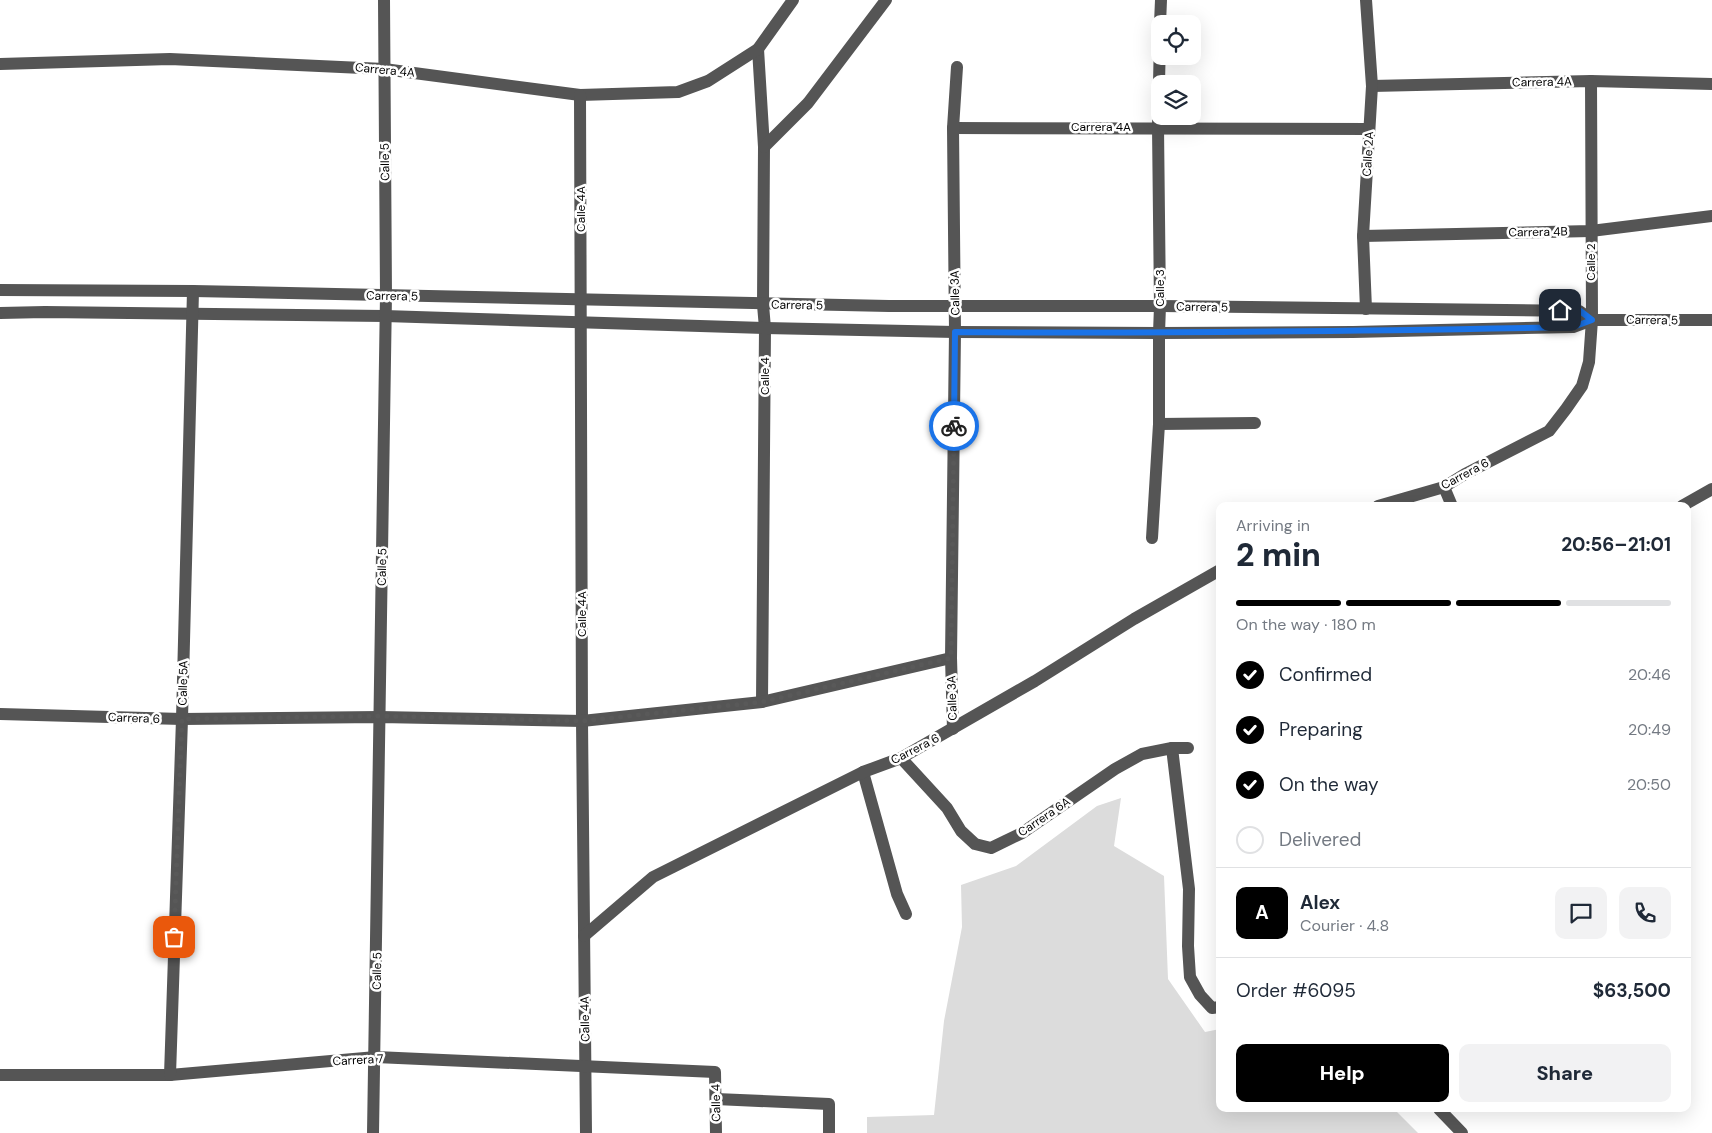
<!DOCTYPE html>
<html lang="en">
<head>
<meta charset="utf-8">
<style>
	:root { --surface:#fff; --page:#f2f2f3; --text:#1f2937; --muted:#747a83; --line:#e0e1e3; --accent:#000 }
	body { margin:0; font-family:"DM Sans",sans-serif; background:var(--page); color:var(--text); height:100vh; display:flex; flex-direction:column; font-size:19px; white-space:nowrap }
	* { box-sizing:border-box; margin:0 }
	p { font-size:16px; color:var(--muted) }
	.icon { flex:none; width:28px; height:28px; fill:none; stroke:currentColor; stroke-width:2; stroke-linecap:round; stroke-linejoin:round }
	.map { position:relative; flex:1; overflow:hidden }
	.drawer { position:absolute; left:1216px; top:502px; width:475px; height:610px; display:flex; flex-direction:column; background:var(--surface); border-radius:10px; box-shadow:0 5px 20px #0002 }
	.drawer>* { flex:none }
	.fabs { position:absolute; left:1151px; top:15px; display:grid; gap:10px }
	.fabs a { display:grid; place-items:center; width:50px; height:50px; border-radius:10px; background:var(--surface); box-shadow:0 5px 20px #0002; font-size:25px }
	.pin { position:absolute; display:grid; place-items:center; width:42px; height:42px; color:#fff; margin:-21px; border-radius:10px; box-shadow:0 2px 8px #0006 }
	.courier { position:absolute; display:grid; place-items:center; width:50px; height:50px; margin:-25px; border:4px solid #1a73e8; border-radius:50%; background:#fff; color:#222; box-shadow:0 1px 6px #0007 }
	.summary em { font-style:normal; font-weight:800 }
	.summary div { display:flex; flex-direction:column-reverse }
	.summary { display:flex; align-items:center; justify-content:space-between; height:85px; padding:0 20px }
	h1 { font-size:32px; font-weight:800; line-height:38px }
	.bar { display:grid; grid-template-columns:repeat(4,1fr); gap:8px 5px; align-content:center; height:60px; padding:0 20px }
	.bar i { height:6px; border-radius:4px; background:var(--line) }
	.bar .active { background:var(--accent) }
	.bar p { grid-column:span 4 }
	.line { display:flex; align-items:center; gap:12px; padding:0 20px; border-top:1px solid var(--line) }
	.line div { flex:1 }
	.round { display:grid; place-items:center; flex:none; width:52px; height:52px; border-radius:10px; background:var(--page) }
	ol { padding:0 20px; list-style:none }
	li { display:flex; align-items:center; gap:15px; height:55px }
	li p { margin-inline-start:auto }
	li .icon { padding:5px; border-radius:50%; background:var(--accent); color:#fff; stroke-width:4 }
	li:last-child { color:var(--muted) }
	li i { width:28px; height:28px; border:2px solid var(--line); border-radius:50% }
	.primary-button { display:flex; gap:10px; margin-top:auto; padding:10px 20px }
	.primary-button a { flex:1; height:58px; border-radius:10px; background:var(--accent); color:#fff; font-size:20px; font-weight:800; line-height:58px; text-align:center }
	.primary-button a+a { background:var(--page); color:var(--text) }
	.map>svg:first-child { display:block }
	.green { fill:#dcdcdc }
	.lines { fill:none; stroke-linecap:round; stroke-linejoin:round }
	.minor { stroke:#555; stroke-width:12 }
	.done { stroke:#595959; stroke-width:5; stroke-dasharray:0 9 }
	.route { stroke:#1a73e8; stroke-width:6 }
	.labels { text-anchor:middle; dominant-baseline:central; stroke-width:5; stroke-linejoin:round; paint-order:stroke }
	.street-label { font-size:12px; fill:#000; stroke:#fff }
</style>
</head>
<body>
<div class="map">
<svg width="1712" height="1133" viewBox="0 0 1712 1133">
	<rect width="100%" height="100%" fill="#fff"/>
	<polygon class="green" points="1121,798 1114,846 1164,876 1168,979 1205,1032 1220,1029 1220,1109 1394,1109 1418,1133 867,1133 867,1117 934,1115 944,1021 962,927 961,885 1016,866 1097,806"/>
	<g class="lines">
		<g class="minor">
			<polyline points="1160,24 1161,0"/>
			<polyline points="758,49 764,147 763,305 765,328 762,702"/>
			<polyline points="0,64 170,59 384,69 580,95 678,92 708,81 758,49 793,0"/>
			<polyline points="1372,86 1591,81 1712,84"/>
			<polyline points="580,95 582,721 586,1133"/>
			<polyline points="953,128 1369,129"/>
			<polyline points="764,147 808,103 886,0"/>
			<polyline points="1363,236 1591,231 1712,216"/>
			<polyline points="0,290 193,291 889,306 1160,306 1579,311 1592,320"/>
			<polyline points="1366,309 1363,236 1372,86 1366,0"/>
			<polyline points="0,313 45,312 385,316 765,328 955,332 1159,333 1353,332 1573,327 1592,320 1712,320"/>
			<polyline points="1159,424 1255,423"/>
			<polyline points="1444,487 1452,506"/>
			<polyline points="1378,506 1444,487 1465,474 1549,431 1566,409 1582,386 1589,362 1592,320 1591,81"/>
			<polyline points="1682,506 1712,489"/>
			<polyline points="1152,538 1159,424 1159,333 1160,306 1158,127 1160,39"/>
			<polyline points="0,714 182,719 380,717 582,721 762,702 951,658"/>
			<polyline points="953,729 951,658 955,332 953,128 957,67"/>
			<polyline points="1172,748 1189,889 1188,946 1190,977 1200,995 1212,1008 1220,1007"/>
			<polyline points="901,758 947,808 961,831 975,844 991,848 1022,833 1115,769 1142,754 1172,748 1188,748"/>
			<polyline points="863,772 897,894 906,914"/>
			<polyline points="584,936 653,877 863,772 901,758 1035,681 1134,619 1220,570"/>
			<polyline points="0,1075 170,1075 376,1057 715,1072 716,1133"/>
			<polyline points="170,1075 182,719 193,291"/>
			<polyline points="716,1099 829,1104 829,1133"/>
			<polyline points="1439,1109 1462,1133"/>
			<polyline points="373,1133 386,295 384,0"/>
		</g>
	</g>
	<g class="lines">
		<polyline class="done" points="174,937 182,719 380,716 582,721 762,702 951,658 954,426"/>
		<path class="route" d="M954 426 955 332C1161 334 1367 331 1573 327L1592 320 1579 310H1560"/>
	</g>
	<g class="labels">
		<g class="street-label">
			<text transform="translate(385 70) rotate(5)">Carrera 4A</text>
			<text transform="translate(1542 82) rotate(-1)">Carrera 4A</text>
			<text x="1101" y="127">Carrera 4A</text>
			<text transform="translate(1368 154) rotate(-87)">Calle 2A</text>
			<text transform="translate(385 162) rotate(-91)">Calle 5</text>
			<text transform="translate(581 209) rotate(-90)">Calle 4A</text>
			<text transform="translate(1538 232) rotate(-1)">Carrera 4B</text>
			<text transform="translate(1591 262) rotate(-90)">Calle 2</text>
			<text transform="translate(1160 288) rotate(-90)">Calle 3</text>
			<text transform="translate(955 293) rotate(-91)">Calle 3A</text>
			<text transform="translate(392 296) rotate(1)">Carrera 5</text>
			<text transform="translate(797 305) rotate(1)">Carrera 5</text>
			<text transform="translate(1202 307) rotate(1)">Carrera 5</text>
			<text transform="translate(1652 320) rotate(1)">Carrera 5</text>
			<text transform="translate(765 376) rotate(-90)">Calle 4</text>
			<text transform="translate(1465 474) rotate(-28)">Carrera 6</text>
			<text transform="translate(382 567) rotate(-89)">Calle 5</text>
			<text transform="translate(582 614) rotate(-90)">Calle 4A</text>
			<text transform="translate(183 683) rotate(-89)">Calle 5A</text>
			<text transform="translate(952 698) rotate(-92)">Calle 3A</text>
			<text transform="translate(134 718) rotate(2)">Carrera 6</text>
			<text transform="translate(915 749) rotate(-27)">Carrera 6</text>
			<text transform="translate(1044 817) rotate(-34)">Carrera 6A</text>
			<text transform="translate(377 971) rotate(-89)">Calle 5</text>
			<text transform="translate(585 1019) rotate(-91)">Calle 4A</text>
			<text transform="translate(358 1060) rotate(-3)">Carrera 7</text>
			<text transform="translate(716 1103) rotate(-91)">Calle 4</text>
		</g>
	</g>
</svg>
<div class="fabs">
<a><svg class="icon" aria-label="locate" viewBox="0 0 24 24"><circle cx="12" cy="12" r="6"/><path d="M12 2v4M12 18v4M2 12h4M18 12h4"/></svg></a>
<a><svg class="icon" aria-label="layers" viewBox="0 0 24 24"><path d="M12 4l9 5-9 5-9-5zM3 14l9 5 9-5"/></svg></a>
</div>
<div class="pin" style="left:174px;top:937px;background:#ea580c"><svg class="icon" aria-label="bag" viewBox="0 0 24 24"><path d="M5 8h14l-1 12H6zM9 8a3 3 0 0 1 6 0"/></svg></div>
<div class="pin" style="left:1560px;top:310px;background:#1f2937"><svg class="icon" aria-label="home" viewBox="0 0 24 24"><path d="M3 11l9-7 9 7M6 9v11h12V9"/></svg></div>
<div class="courier" style="left:954px;top:426px"><svg class="icon" aria-label="bike" viewBox="0 0 24 24"><circle cx="6" cy="16" r="4"/><circle cx="18" cy="16" r="4"/><path d="M6 16l4-8h5l3 8M10 8l3 8H6M13 5h3"/></svg></div>
<section class="drawer">
<div class="summary"><div><h1>2 min</h1><p>Arriving in</p></div><em>20:56–21:01</em></div>
<div class="bar"><i class="active"></i><i class="active"></i><i class="active"></i><i></i><p>On the way · 180 m</p></div>
<ol>
<li><svg class="icon" aria-label="check" viewBox="0 0 24 24"><path d="M5 12l5 5 9-10"/></svg>Confirmed<p>20:46</p></li>
<li><svg class="icon" aria-label="check" viewBox="0 0 24 24"><path d="M5 12l5 5 9-10"/></svg>Preparing<p>20:49</p></li>
<li><svg class="icon" aria-label="check" viewBox="0 0 24 24"><path d="M5 12l5 5 9-10"/></svg>On the way<p>20:50</p></li>
<li><i></i>Delivered</li>
</ol>
<div class="line" style="height:90px"><b class="round" style="background:var(--accent);color:#fff">A</b><div><b>Alex</b><p>Courier · 4.8</p></div><a class="round"><svg class="icon" aria-label="chat" viewBox="0 0 24 24"><path d="M4 5h16v11H9l-5 4z"/></svg></a><a class="round"><svg class="icon" aria-label="phone" viewBox="0 0 24 24"><path d="M5 4h4l2 5-3 2q2 4 5 5l2-3 5 2v4C11 20 4 13 5 4z"/></svg></a></div>
<div class="line" style="height:65px"><div>Order #6095</div><b>$63,500</b></div>
<div class="primary-button"><a>Help</a><a>Share</a></div>
</section>
</div>
</body>
</html>
